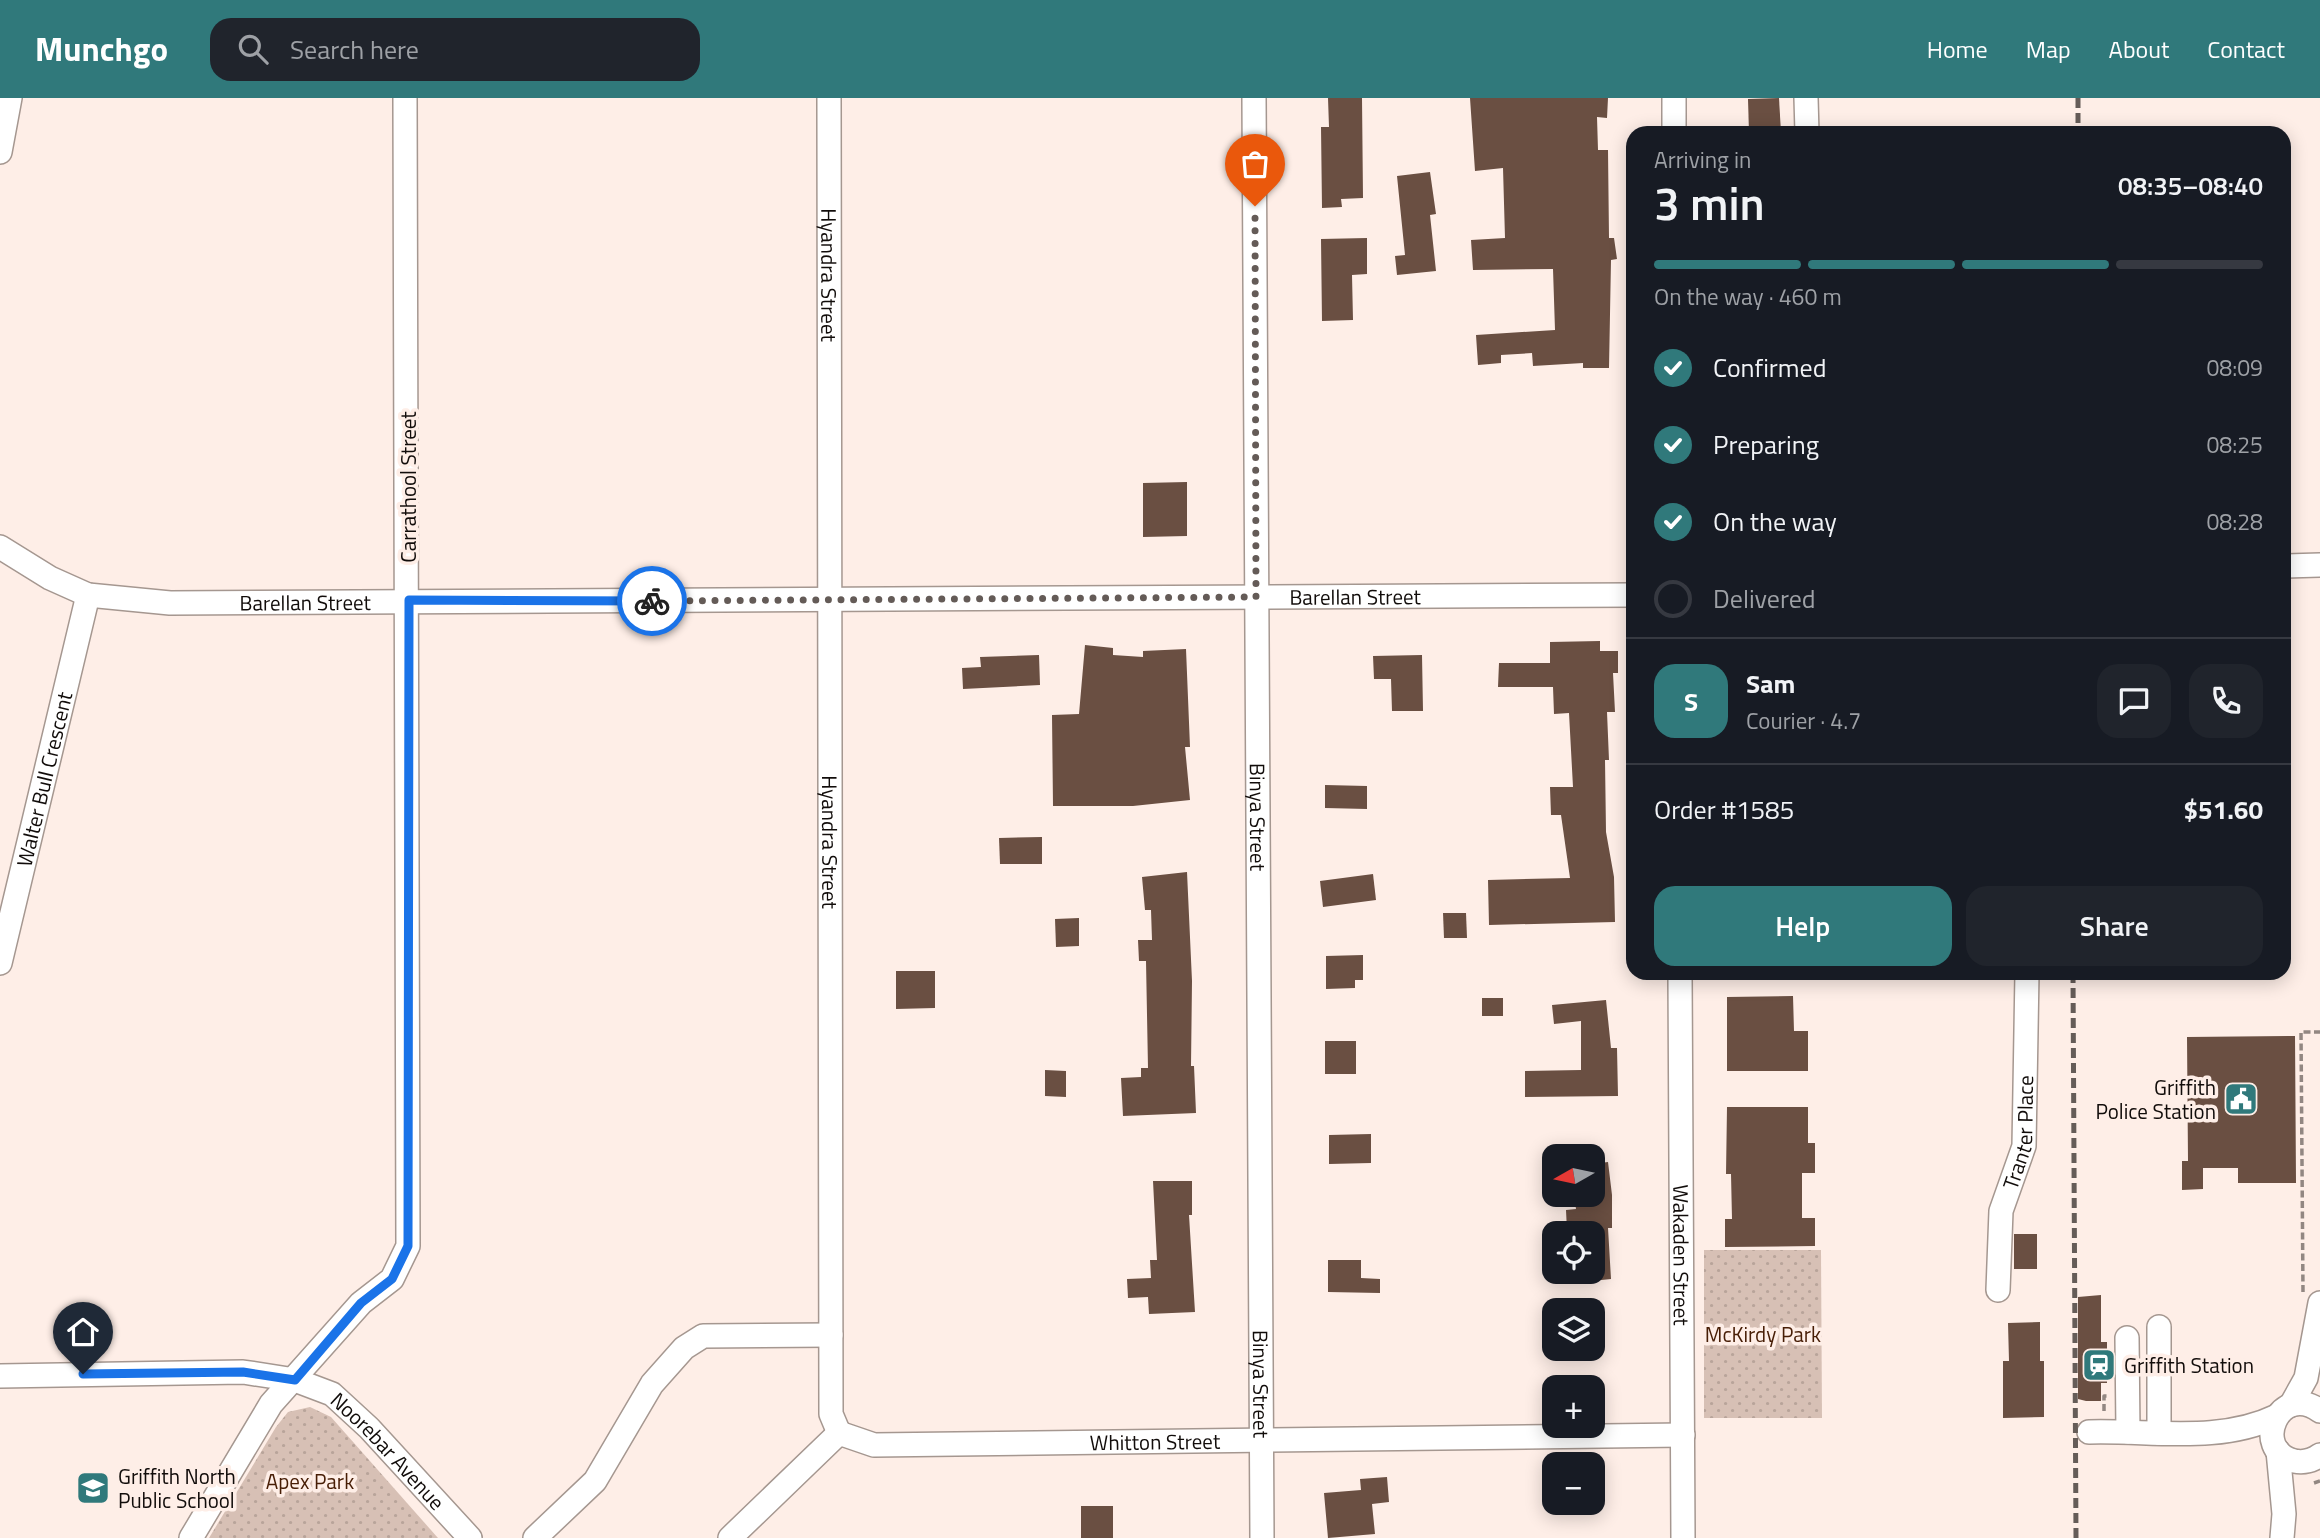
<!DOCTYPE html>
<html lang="en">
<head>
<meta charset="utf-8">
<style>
	:root { --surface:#171b24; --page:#20242c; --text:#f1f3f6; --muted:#9ea1a6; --line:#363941; --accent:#30797b }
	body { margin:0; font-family:"Titillium Web",sans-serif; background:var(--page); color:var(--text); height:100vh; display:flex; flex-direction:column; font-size:26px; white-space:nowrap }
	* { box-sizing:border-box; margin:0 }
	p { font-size:23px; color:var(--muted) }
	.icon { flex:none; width:38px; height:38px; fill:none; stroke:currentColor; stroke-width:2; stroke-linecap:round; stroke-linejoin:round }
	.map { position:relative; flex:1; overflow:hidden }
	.sheet { position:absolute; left:1626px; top:28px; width:665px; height:854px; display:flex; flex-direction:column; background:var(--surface); border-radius:21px; box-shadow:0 4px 18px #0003 }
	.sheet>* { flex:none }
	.needle { width:46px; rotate:261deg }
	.fabs { position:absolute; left:1542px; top:1046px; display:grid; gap:14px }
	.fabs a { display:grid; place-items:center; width:63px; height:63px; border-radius:14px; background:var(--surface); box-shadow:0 4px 18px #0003; font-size:35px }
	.pin { position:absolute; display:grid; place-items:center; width:60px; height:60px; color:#fff; margin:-72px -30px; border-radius:50% 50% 50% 0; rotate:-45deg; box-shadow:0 0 7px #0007 }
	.pin .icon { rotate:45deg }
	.courier { position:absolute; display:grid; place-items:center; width:70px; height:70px; margin:-35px; border:5px solid #1a73e8; border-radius:50%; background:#fff; color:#222; box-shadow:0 2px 9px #0007 }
	.summary em { font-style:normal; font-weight:600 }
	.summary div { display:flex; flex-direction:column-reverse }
	.summary { display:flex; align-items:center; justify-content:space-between; height:119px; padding:0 28px }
	h1 { font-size:46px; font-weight:600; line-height:52px }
	.bar { display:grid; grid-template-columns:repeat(4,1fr); gap:10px 7px; align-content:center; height:84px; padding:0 28px }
	.bar i { height:9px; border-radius:5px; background:var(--line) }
	.bar .current { background:var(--accent) }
	.bar p { grid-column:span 4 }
	.line { display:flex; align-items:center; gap:18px; padding:0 28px; border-top:2px solid var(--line) }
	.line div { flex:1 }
	.round { display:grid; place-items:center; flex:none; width:74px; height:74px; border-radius:21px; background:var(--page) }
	ol { padding:0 28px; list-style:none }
	li { display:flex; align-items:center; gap:21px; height:77px }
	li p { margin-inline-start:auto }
	li .icon { padding:7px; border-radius:50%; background:var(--accent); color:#fff; stroke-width:4 }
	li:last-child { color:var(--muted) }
	li i { width:38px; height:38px; border:4px solid var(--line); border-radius:50% }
	.cta { display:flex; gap:14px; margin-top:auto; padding:14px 28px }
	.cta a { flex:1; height:80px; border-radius:21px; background:var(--accent); color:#fff; font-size:28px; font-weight:600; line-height:80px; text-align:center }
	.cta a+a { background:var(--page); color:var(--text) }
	header { display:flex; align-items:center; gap:42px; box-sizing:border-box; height:98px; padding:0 35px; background:var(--accent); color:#fff }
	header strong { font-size:33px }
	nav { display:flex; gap:38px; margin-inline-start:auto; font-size:24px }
	.search { width:490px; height:63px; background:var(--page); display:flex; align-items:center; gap:18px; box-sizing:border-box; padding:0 24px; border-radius:21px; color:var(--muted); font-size:26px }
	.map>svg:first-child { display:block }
	.green { fill:url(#green-dots) }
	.building { fill:#6a4f42 }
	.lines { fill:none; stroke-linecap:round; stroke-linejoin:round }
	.minor-casing { stroke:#a59790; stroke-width:26 }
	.path { stroke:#928782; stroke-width:3.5; stroke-dasharray:7 3.5; stroke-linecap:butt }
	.minor { stroke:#fff; stroke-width:23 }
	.rail { stroke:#655c58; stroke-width:5; stroke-dasharray:10 5; stroke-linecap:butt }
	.done { stroke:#645b57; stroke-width:7; stroke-dasharray:0 12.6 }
	.route { stroke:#1a73e8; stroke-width:9 }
	.labels { text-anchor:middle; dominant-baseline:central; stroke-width:7; stroke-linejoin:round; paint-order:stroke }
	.street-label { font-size:21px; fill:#110c0a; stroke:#feeee7 }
	.poi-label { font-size:21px; fill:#110c0a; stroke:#feeee7; text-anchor:start }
	.park-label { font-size:21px; fill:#471d05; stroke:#feeee7 }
</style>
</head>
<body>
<header>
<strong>Munchgo</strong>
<div class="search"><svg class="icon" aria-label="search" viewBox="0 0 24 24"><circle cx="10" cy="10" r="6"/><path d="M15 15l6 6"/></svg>Search here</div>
<nav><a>Home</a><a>Map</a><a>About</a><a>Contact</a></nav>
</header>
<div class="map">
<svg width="2320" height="1440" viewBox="0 0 2320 1440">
	<defs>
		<pattern id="green-dots" width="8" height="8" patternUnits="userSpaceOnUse" patternTransform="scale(1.75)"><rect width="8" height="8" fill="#d7c0b5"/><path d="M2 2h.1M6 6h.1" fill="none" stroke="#b8a49a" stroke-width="1.8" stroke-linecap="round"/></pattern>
	</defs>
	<rect width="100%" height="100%" fill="#feeee7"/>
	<g class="green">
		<polygon points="1704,1152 1821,1152 1822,1320 1704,1320"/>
		<polygon points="310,1309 331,1319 438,1440 209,1440 276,1329 288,1314"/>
	</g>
	<g class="building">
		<polygon points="1328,0 1362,0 1363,100 1341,101 1342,109 1322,110 1321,29 1329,29"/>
		<polygon points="1470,0 1608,0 1607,20 1597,19 1598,52 1608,52 1609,140 1614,140 1617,161 1611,162 1609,270 1583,270 1583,265 1533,268 1532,255 1501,257 1501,265 1478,267 1476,237 1555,232 1553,171 1473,172 1471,142 1505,140 1503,70 1475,73"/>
		<polygon points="1779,0 1781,35 1749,35 1748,1"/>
		<polygon points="1430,74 1436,116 1430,117 1436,173 1397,177 1395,158 1405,157 1397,78"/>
		<polygon points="1367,140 1367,176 1352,177 1353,222 1322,223 1321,141"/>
		<polygon points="1187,384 1187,438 1143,439 1143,385"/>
		<polygon points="1600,543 1600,553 1618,553 1618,575 1613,575 1615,614 1607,614 1609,662 1605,662 1606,734 1614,779 1615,824 1489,827 1488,782 1570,780 1561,717 1551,717 1550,689 1573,689 1569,615 1554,616 1553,589 1498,589 1499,565 1550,565 1550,544"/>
		<polygon points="1085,547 1113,550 1113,557 1143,559 1143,553 1186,551 1190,649 1185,649 1190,702 1133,708 1053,708 1052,617 1079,616"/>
		<polygon points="1039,557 1040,587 963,591 962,570 981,569 980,559"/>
		<polygon points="1422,557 1423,613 1392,613 1391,581 1374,581 1373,558"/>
		<polygon points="1325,687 1367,688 1367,711 1325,710"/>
		<polygon points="1042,739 1042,766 1000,766 999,740"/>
		<polygon points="1187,774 1192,883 1191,968 1194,968 1196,1015 1123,1018 1121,980 1141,979 1141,970 1148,970 1146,863 1139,863 1138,842 1152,842 1151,812 1145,812 1142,779"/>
		<polygon points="1373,776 1376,802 1323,809 1320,783"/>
		<polygon points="1443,815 1466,815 1467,840 1444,840"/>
		<polygon points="1079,820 1079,848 1056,849 1055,821"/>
		<polygon points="1363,857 1363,882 1355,882 1355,890 1326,891 1326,858"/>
		<polygon points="896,873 935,873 935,910 896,911"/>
		<polygon points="1793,898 1794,933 1808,933 1808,973 1727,973 1727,899"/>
		<rect x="1482" y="900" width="21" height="18"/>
		<polygon points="1606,902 1611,950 1617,950 1618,998 1525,999 1525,973 1581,972 1581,923 1554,926 1552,907"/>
		<polygon points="2295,938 2296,1085 2238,1085 2238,1070 2203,1070 2203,1091 2182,1092 2182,1063 2188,1063 2187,939"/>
		<rect x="1325" y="943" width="31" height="33"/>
		<polygon points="1045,972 1066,973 1066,999 1045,998"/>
		<polygon points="1727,1009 1808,1009 1808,1045 1815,1045 1815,1075 1802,1075 1802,1120 1815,1120 1815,1148 1725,1149 1725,1121 1732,1121 1731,1076 1726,1076"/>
		<polygon points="1371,1036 1371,1065 1329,1066 1329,1037"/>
		<polygon points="1608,1064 1612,1097 1612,1130 1608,1130 1611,1181 1592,1183 1592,1131 1567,1133 1566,1112 1576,1111 1574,1097 1592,1097 1592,1066"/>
		<polygon points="1153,1083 1192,1083 1192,1117 1189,1117 1195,1214 1149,1216 1148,1199 1128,1200 1127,1181 1151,1180 1150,1162 1157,1162"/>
		<rect x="2014" y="1136" width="23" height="35"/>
		<polygon points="1328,1162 1361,1162 1361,1180 1380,1181 1380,1195 1328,1194"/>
		<polygon points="2101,1197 2101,1244 2107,1244 2107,1285 2101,1285 2101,1303 2086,1303 2078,1301 2078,1199"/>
		<polygon points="2040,1224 2040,1263 2044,1263 2044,1319 2003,1320 2003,1263 2009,1263 2008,1225"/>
		<polygon points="1387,1379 1389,1404 1372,1406 1375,1436 1328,1440 1324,1395 1361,1392 1360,1381"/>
		<rect x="1081" y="1408" width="32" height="32"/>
	</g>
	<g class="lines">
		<defs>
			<g id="minor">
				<path id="s1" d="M829 0 831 1316 839 1335"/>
				<path id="s2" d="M1254 0 1262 1440"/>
				<polyline points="1674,0 1674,35"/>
				<polyline points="1806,0 1807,35"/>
				<polyline points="0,54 10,0"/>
				<path id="s3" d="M0 449 50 480 88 497 170 505 1633 497"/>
				<polyline points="2284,468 2320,467"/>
				<path id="s4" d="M0 865 88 497"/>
				<path id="s5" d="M1680 875 1683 1440"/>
				<path id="s6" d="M1998 1192 2001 1113 2024 1048 2027 875"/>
				<polyline points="2127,1240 2128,1334"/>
				<path id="s7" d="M0 1278 243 1274 295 1282 332 1296 369 1330 470 1440"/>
				<polyline points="2291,1307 2306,1280 2320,1205"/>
				<path d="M2320 1313C2279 1283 2250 1352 2294 1363 2304 1365 2312 1363 2320 1357"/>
				<path d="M2089 1334C2151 1332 2219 1346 2277 1318"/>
				<path id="s8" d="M839 1335 874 1347 1683 1337"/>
				<polyline points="2159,1335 2159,1229"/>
				<polyline points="2278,1353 2284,1416 2282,1440"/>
				<polyline points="191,1440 271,1306 361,1205 392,1181 408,1148 405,0"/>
				<polyline points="535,1440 595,1383 652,1286 684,1250 703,1238 831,1237"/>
				<polyline points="730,1440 839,1335"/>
			</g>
		</defs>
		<use href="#minor" class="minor-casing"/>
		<g class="path">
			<polyline points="2303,1194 2301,934 2320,934"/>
			<polyline points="2104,1313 2104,1298 2109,1298"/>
			<polyline points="2314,1385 2320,1383"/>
		</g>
		<use href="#minor" class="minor"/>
		<g class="rail">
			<polyline points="2078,0 2078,35"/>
			<polyline points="2073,875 2076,1440"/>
		</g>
	</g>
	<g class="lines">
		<polyline class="done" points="652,503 1256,499 1255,108"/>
		<polyline class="route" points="83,1276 243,1274 295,1282 361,1205 392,1181 408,1148 409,502 652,503"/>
	</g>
	<defs>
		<symbol id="civic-square" viewBox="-11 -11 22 22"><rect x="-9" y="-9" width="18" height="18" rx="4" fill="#30797b" stroke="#feeee7"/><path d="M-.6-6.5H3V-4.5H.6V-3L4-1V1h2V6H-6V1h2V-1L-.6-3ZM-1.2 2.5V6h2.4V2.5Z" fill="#fff"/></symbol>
		<symbol id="station-square" viewBox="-11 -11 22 22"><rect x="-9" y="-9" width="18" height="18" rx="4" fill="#30797b" stroke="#feeee7"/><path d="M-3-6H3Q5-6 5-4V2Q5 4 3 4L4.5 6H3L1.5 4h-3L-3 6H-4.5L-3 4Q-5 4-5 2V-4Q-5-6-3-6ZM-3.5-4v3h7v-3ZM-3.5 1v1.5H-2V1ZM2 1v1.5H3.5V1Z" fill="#fff"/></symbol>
		<symbol id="school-square" viewBox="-11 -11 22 22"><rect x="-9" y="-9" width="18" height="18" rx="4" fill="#30797b" stroke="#feeee7"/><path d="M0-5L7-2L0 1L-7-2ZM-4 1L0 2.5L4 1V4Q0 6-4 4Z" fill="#fff"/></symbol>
	</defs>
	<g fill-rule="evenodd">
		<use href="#civic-square" x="2222" y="982" width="38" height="38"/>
		<use href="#station-square" x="2080" y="1248" width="38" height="38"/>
		<use href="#school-square" x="74" y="1371" width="38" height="38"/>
	</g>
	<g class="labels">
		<g class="street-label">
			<text stroke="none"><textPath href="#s1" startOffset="177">Hyandra Street</textPath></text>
			<text transform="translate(408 389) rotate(-90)">Carrathool Street</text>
			<text stroke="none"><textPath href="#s3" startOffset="1368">Barellan Street</textPath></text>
			<text stroke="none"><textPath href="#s3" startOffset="318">Barellan Street</textPath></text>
			<text stroke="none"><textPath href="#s4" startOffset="189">Walter Bull Crescent</textPath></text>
			<text stroke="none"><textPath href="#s2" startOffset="719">Binya Street</textPath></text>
			<text stroke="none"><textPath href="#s1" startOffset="744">Hyandra Street</textPath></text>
			<text stroke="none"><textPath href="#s6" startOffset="161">Tranter Place</textPath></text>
			<text stroke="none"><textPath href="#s5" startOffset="282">Wakaden Street</textPath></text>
			<text stroke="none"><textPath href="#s2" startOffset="1286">Binya Street</textPath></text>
			<text stroke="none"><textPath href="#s8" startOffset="318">Whitton Street</textPath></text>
			<text stroke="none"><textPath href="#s7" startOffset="415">Noorebar Avenue</textPath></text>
		</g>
		<g class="poi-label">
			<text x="2216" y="989" text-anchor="end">Griffith<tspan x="2216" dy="24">Police Station</tspan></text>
			<text x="2124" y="1267">Griffith Station</text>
			<text x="118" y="1378">Griffith North<tspan x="118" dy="24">Public School</tspan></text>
		</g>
		<g class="park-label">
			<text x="1763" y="1236">McKirdy Park</text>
			<text x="310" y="1383">Apex Park</text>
		</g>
	</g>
</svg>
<div class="fabs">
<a><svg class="needle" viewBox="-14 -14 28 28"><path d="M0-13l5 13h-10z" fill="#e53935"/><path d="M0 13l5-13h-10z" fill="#9ea1a6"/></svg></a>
<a><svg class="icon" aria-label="locate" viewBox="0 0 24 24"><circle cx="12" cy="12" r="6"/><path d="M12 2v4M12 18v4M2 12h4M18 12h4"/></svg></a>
<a><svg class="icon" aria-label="layers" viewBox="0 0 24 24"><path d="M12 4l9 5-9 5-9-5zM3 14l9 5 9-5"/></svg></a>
<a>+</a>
<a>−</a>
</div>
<div class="pin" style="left:1255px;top:108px;background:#ea580c"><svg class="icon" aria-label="bag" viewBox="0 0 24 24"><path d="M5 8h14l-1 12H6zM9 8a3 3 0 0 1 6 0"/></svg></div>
<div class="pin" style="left:83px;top:1276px;background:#1f2937"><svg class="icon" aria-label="home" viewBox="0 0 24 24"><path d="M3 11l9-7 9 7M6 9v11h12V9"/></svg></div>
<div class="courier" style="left:652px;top:503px"><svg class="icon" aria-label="bike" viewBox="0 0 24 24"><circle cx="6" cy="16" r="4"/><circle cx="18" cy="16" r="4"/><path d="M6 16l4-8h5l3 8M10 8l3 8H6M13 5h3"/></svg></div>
<section class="sheet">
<div class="summary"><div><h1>3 min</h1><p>Arriving in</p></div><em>08:35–08:40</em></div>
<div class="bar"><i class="current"></i><i class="current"></i><i class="current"></i><i></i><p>On the way · 460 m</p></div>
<ol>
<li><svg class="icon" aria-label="check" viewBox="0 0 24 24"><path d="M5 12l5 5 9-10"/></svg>Confirmed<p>08:09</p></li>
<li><svg class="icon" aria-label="check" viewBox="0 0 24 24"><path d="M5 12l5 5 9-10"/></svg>Preparing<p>08:25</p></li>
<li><svg class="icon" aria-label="check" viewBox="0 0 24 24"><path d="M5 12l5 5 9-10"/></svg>On the way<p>08:28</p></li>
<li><i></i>Delivered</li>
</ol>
<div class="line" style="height:126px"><b class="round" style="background:var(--accent);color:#fff">S</b><div><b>Sam</b><p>Courier · 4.7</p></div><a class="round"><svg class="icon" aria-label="chat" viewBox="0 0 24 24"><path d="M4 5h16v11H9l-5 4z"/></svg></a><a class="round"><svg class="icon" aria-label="phone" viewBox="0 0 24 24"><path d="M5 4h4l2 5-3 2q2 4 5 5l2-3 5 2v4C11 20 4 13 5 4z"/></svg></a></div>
<div class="line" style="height:91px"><div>Order #1585</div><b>$51.60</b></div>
<div class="cta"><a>Help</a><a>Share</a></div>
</section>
</div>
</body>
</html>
